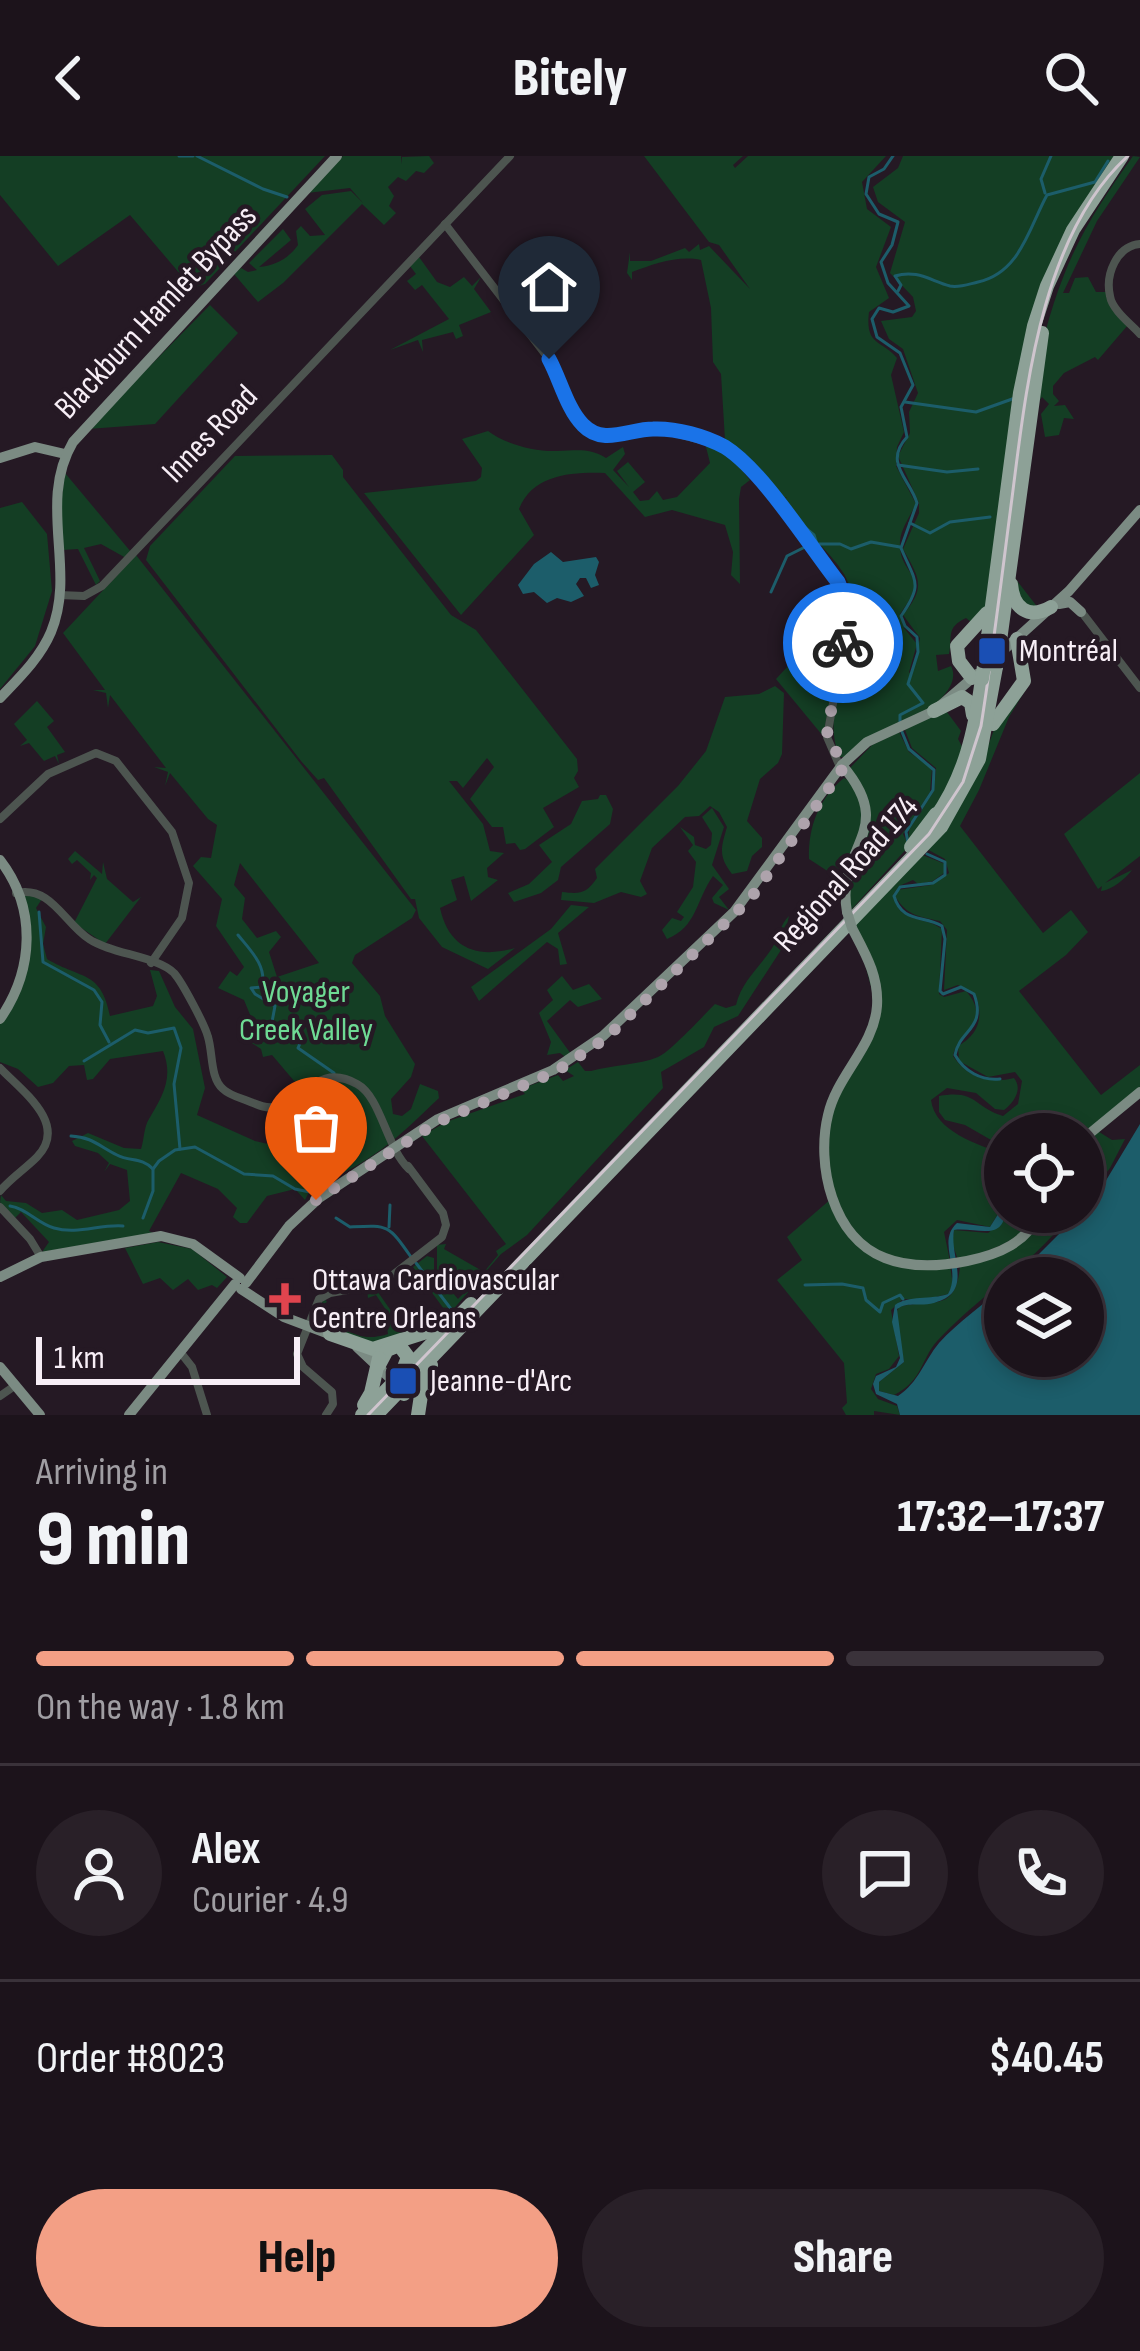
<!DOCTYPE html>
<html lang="en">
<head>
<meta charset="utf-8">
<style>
	:root { --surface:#1c131b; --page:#292028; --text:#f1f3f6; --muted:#a09ea3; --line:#3a323a; --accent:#f39f85 }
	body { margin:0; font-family:"Sofia Sans Condensed",sans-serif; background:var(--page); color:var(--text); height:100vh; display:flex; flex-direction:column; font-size:45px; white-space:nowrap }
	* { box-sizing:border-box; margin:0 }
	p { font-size:39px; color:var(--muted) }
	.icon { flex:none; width:66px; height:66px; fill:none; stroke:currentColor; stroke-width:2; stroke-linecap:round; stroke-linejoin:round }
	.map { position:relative; height:1259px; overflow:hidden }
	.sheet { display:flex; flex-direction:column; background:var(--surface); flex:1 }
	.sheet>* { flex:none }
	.buttons { position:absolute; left:984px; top:957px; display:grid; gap:24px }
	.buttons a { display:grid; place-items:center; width:120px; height:120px; border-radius:50%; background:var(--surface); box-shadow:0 6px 18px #0003,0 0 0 3px var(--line); font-size:60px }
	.scale { position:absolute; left:36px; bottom:30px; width:264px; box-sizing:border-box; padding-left:12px; border:6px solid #f7eef6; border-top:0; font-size:33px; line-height:42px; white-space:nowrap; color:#f7eef6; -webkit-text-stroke:9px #251924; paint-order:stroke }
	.pin { position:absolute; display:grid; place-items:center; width:102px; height:102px; color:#fff; margin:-123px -51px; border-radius:50% 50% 50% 0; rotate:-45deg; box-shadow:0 0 12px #0007 }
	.pin .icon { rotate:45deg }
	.courier { position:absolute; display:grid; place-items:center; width:120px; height:120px; margin:-60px; border:9px solid #1a73e8; border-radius:50%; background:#fff; color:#222; box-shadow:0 3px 15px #0007 }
	.summary em { font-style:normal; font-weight:800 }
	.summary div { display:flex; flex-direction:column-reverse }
	.summary { display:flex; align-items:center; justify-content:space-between; height:204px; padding:0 36px }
	h1 { font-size:78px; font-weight:800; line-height:90px }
	.bar { display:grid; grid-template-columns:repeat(4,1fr); gap:18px 12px; align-content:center; height:144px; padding:0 36px }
	.bar i { height:15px; border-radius:9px; background:var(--line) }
	.bar .selected { background:var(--accent) }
	.bar p { grid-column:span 4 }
	.line { display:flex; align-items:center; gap:30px; padding:0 36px; border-top:3px solid var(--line) }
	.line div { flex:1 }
	.round { display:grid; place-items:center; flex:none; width:126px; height:126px; border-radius:63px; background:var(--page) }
	.button { display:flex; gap:24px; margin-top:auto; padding:24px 36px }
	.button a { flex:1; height:138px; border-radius:72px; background:var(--accent); color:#111; font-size:48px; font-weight:800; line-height:138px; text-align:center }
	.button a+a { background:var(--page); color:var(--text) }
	header { display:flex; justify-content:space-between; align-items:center; height:156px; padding:0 36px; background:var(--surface); font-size:54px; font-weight:800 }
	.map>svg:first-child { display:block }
	.green { fill:#143e24; fill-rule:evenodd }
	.water { fill:#1c5d6a }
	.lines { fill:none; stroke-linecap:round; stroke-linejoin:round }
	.stream { stroke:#1c5d6a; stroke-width:3 }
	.minor { stroke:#4d5550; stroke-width:8 }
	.major { stroke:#7b8b83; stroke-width:10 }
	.highway { stroke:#8da197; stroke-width:14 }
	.tram { stroke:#cfc5ce; stroke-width:3 }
	.major-bridge { stroke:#7b8b83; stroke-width:10 }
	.highway-bridge { stroke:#8da197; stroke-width:14 }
	.done { stroke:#aea3ac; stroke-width:12; stroke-dasharray:0 21.6 }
	.route { stroke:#1a73e8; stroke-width:15 }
	.transit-dot { fill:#1a4fb4; stroke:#251924; stroke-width:4.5 }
	.health-dot { fill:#e0444e; stroke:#251924; stroke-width:4.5 }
	.labels { text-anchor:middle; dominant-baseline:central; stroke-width:9; stroke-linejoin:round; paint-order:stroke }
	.street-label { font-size:33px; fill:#f7eef6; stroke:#251924 }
	.poi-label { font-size:33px; fill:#f7eef6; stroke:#251924; text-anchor:start }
	.park-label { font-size:33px; fill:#6eda94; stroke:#251924 }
</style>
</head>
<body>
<header><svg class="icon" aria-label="back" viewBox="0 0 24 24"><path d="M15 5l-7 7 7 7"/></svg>Bitely<svg class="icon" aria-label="search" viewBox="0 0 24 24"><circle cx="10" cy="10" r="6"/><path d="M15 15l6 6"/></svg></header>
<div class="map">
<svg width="1140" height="1259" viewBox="0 0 1140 1259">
	<rect width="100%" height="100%" fill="#251924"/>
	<g class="green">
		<polygon points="0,0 325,0 205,128 192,132 130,59 58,110 0,39"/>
		<path d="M343 0H401V8L402 1 429 0 434 7 424 17 416 15 406 25 398 21 388 31 394 40 389 50 396 57 384 69 362 48 283 127 258 146 234 118 241 112 248 116 257 114 249 107 283 73 291 84 259 111C275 110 289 102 298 89L296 75 301 70 310 80 325 79 305 53 322 39 351 35 363 47 350 32 307 37Z"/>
		<path d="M644 0H743L733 9 735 12 748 0H886L862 26 867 53 891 71 876 111 889 142 869 156C865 190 881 183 897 202L891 219 904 276 897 291 896 310 916 348C910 360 901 373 900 385 898 422 933 414 900 458L904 472 917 488 909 516 912 519 920 482 903 459C926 431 920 423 903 393L919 357V347L898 300 910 277 909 256 918 237 903 193 889 183 881 165 912 161 916 155 913 141 890 117 905 66 878 46 873 31 898 12 903 0H1117L1042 136 987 450 971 466 966 462C945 472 953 481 949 498L936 499 938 515 951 510C969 545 872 586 846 601H840C815 550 872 466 844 418 828 392 803 375 782 351L781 346 787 341 778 344 738 295 725 284 721 218 713 206 711 152 701 104C678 99 654 108 632 116V124L627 117 630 96V105H651L685 92 689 96 699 88 700 94 709 90 750 133 719 89 709 86Z"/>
		<path d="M1133 0 1140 1 1097 65 1063 137H1069L1075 122 1088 121 1096 136H1107L1111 147 1128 169 1098 204 1095 201 1064 217 1053 230V238L1059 245 1054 250 1065 249 1074 263 1064 262 1059 279 1045 281 1041 258 1049 248 1042 241 1039 245 1014 421 1039 453 1045 452 1031 457 1017 448 1012 426C1021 325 1026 214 1064 119 1081 75 1106 38 1133 0Z"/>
		<polygon points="419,101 437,126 450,131 464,121 472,130 481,121 474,133 491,156 459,169 463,180 456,183 453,176 422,184 423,196 418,184 390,194 449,163 422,129 415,134 407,125 416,118 410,110"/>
		<polygon points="210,149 238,177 155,268 88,273"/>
		<path d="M488 275C505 288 535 296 557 295 576 295 588 291 606 302L623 291 625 298 613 314 629 331 617 315 628 306 645 326 633 336 640 345 649 344 657 335 663 344 677 341 710 307 705 287 730 300 750 324 741 331 739 343 740 428 731 419 733 396 725 369 672 354 645 361 605 317C572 316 533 318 519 353L534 379 461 459 364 337 476 325 481 321 482 312 462 283Z"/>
		<path d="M332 299 343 314V321L451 459 476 474 577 603 578 615 574 622 579 631 543 652 554 671 525 693 520 694 515 687 506 688 503 671H492L470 643 494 611 487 602 463 632 457 625H449L483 668 490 695 504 697 487 712 488 721 498 724 471 745 464 720 451 724 457 744 440 752C449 793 478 803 515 792L488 813 442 791 419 762 415 743H411L324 622 318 624 301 605 146 404 150 390 235 300Z"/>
		<polygon points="65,317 131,396 126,402 101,388 84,392 100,425 96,429 78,393 62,394 59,361"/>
		<polygon points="22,346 47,378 52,435 35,490 0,533 0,352"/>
		<path d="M136 399 416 754 412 762 355 799 352 807 380 840 385 860 415 908 411 921 391 943 393 958 402 960 411 953 420 928 438 935 439 942C398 981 380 1000 327 1025L335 1007 353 1003 354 993 361 986 355 966 358 958 349 947C313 955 294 924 272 899L263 901 261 893 250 886 262 888 244 844 218 832 230 815 237 820 244 811 216 770 222 743 193 710 201 701 211 702 217 669 208 663 170 617 165 630 168 616 154 611 166 612 110 539 108 552 106 537 93 534H105L63 477ZM240 707 319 807 277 821 269 796 281 781 276 775 257 782 242 763 245 742 234 729Z"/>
		<polygon points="842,452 845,470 823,580 776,523"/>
		<path d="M1026 503 1031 525 1009 561 979 634 960 670 1043 777 1071 754 1088 776 1066 799 1019 835 1101 939 1140 909V931C1104 961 1083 994 1036 969L1028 971 1027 978H1005V992L965 969 945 964 939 956V940C976 933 974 951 1003 960L1018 948 1022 925 1015 916 988 921 959 905 958 890C978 879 984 862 976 840L958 829 944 834 947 774 940 765C919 761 906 759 895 740L897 734 931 729 949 717 945 703 925 692 980 612 999 560 1018 538Z"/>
		<path d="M775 530 784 537 782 598 778 607 760 623 747 665 762 682V691L752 700 747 715 732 718C718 700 721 692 727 671L719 656 710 650 699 660 685 661 652 692 640 725 647 738 641 741 621 736 594 747 561 744 562 736C580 738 586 738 597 722L595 713 678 630 706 595 725 541 759 538Z"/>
		<polygon points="37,545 54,565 47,571 65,596 57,599 59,608 55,600 44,605 29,587 20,590 27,584 14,568"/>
		<polygon points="944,552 961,575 958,583 965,596 944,643 908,684 909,674 934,635 936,612 912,592 905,574"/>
		<polygon points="899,576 909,596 932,612 930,636 903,678 909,690 850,755 849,729 867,668 849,613 872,589"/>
		<path d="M1140 617V700L1105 727 1132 714C1125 723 1112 734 1101 735L1102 730 1098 733 1064 678Z"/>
		<path d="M844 622 852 626 865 651C859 676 857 712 829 716L809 703C808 671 819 642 844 622Z"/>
		<polygon points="600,639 606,639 613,653 610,668 561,711 558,724 541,737 514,746 508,737 529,728 552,706 539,689 571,668 582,645 598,643"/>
		<path d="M712 652 724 671 712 709 729 733 719 741 729 754 714 747 712 742 723 729 713 720C696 744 697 771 667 783L662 774 672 762 681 765 684 761 677 756 693 731 696 706 688 695 693 689 680 671 694 681 695 689 706 693 711 689 712 677 702 661Z"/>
		<polygon points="75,695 102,718 103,706 107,723 133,746 141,741 105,788 74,767 97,722 94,719 90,724 91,717 77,704 72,708 68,703"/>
		<path d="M920 698 945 708 944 717 933 725 918 728 913 724 899 730 893 739C899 769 924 759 942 773L939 838 944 841 966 835C993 866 958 874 953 900 967 922 990 928 1014 922 1023 933 1014 947 1004 954L995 953 976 937 947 932 931 944C935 976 978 988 1005 999V1046L990 1071 957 1064 944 1076 950 1105C929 1104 906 1107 885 1099 834 1079 818 1000 834 953 845 921 865 890 879 860L854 768Z"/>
		<path d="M25 738 42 743 36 752 46 771 43 788 47 803C82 824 101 814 110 860L153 850 157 840 150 814 159 815 175 851 193 873 205 932 197 959 255 985 290 993 295 1001 311 999 319 979 331 995 319 1011 312 1014V1022H321L319 1031 309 1036 305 1044 295 1033 267 1040 247 1067H240L233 1061 237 1052 218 1033 181 1017 149 1075 153 1077 42 1096 49 1086 21 1056 14 1063 0 1046 1 1039 6 1045 26 1047 42 1057 62 1054 77 1064 119 1054 130 1045 127 1014 110 1008 104 1016 109 1007 98 997 75 990 72 985 88 977 124 992 141 993C144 984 144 970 149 963 162 941 174 922 163 895L110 903 93 923 87 924 84 909 69 910 53 927 38 931 18 913 0 906V867L19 837Z"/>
		<polygon points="571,749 589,751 558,777 567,808 560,809 558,793 547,786 479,845 471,831 551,773"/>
		<path d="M789 760 781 794 738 860 714 871 704 891 661 916 663 932 527 1079 501 1098 438 1171 379 1190 311 1168 318 1148 325 1143 327 1146 317 1152 322 1168C348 1167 354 1189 388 1178L386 1167 390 1163 375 1167 390 1160 376 1139 368 1142 367 1134 375 1132 406 1176 435 1166 444 1153 413 1111 427 1100 434 1102V1115L458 1143 474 1127 459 1113 446 1126 437 1113V1089L446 1088 444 1093 484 1116 498 1099 496 1095 506 1088 422 980 446 966 525 938 521 933 558 919 563 925 574 920 565 914 578 906 585 915H591C612 909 639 909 658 901 670 896 703 860 715 848L726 852 736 849C742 823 763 809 775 787 781 776 780 769 789 760Z"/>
		<polygon points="562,820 573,834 589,828 602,843 578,851 570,844 547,865 571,898 567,902 560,897 547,899 551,886 539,857 553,844 547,834"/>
		<polygon points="1096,974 1112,984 1125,983 1110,1012 1083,1047 1083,987"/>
		<path d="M831 1043C864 1107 886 1102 950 1109L953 1129 948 1138 924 1144 903 1143 891 1154 899 1200 889 1213 876 1218 871 1233 878 1243 897 1250 900 1259 874 1255V1259H846L842 1252 847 1247 844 1207 777 1124 802 1104 787 1081Z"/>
		<path d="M1008 1056H1037C1022 1087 988 1095 958 1104L952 1086 954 1074 988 1077 1004 1064Z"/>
		<path d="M1045 1056H1072C1034 1108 981 1138 938 1184 921 1202 923 1225 894 1239L879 1235V1226L904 1206 895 1159 899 1151C932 1142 955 1158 960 1111L1006 1097Z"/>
		<polygon points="158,1086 192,1093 227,1121 217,1132 212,1129 198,1134 188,1123 173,1134 160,1122 143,1128 125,1092"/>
	</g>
	<g class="water">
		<polygon points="551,396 563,406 596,401 599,406 595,419 599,429 591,432 586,422 580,422 576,428 584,440 571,446 557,442 547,447 534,436 523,438 518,429 534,408"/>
		<path d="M1140 968V1259H900L897 1248 876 1238 873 1228 876 1220 896 1211 900 1202 892 1166 895 1149C908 1139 931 1144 948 1138 962 1114 936 1086 957 1067L990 1071 1005 1047C1008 1088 978 1071 954 1074 949 1102 975 1136 934 1147 920 1151 909 1145 897 1153L904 1206 879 1226V1235L898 1240C919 1226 924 1205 939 1187 958 1166 983 1149 1005 1130V1200H1083V1122H1015L1096 1041Z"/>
	</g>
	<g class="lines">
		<g class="stream">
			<polyline points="179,0 193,0"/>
			<polyline points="197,0 263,33 287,41"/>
			<path d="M893 0 884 13 869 21 866 38 879 58 898 66 892 89 881 106 888 127 909 150 893 156 879 152 872 163 877 181 900 197 913 229 901 251 907 281C883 307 910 323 917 347L901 392C915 426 924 427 901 460L905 470 917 481 918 496 908 528 923 547 900 559V567"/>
			<polyline points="1045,37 1041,23 1051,0"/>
			<path d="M898 135 901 129 895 120C917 113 931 125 950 130 959 132 969 128 978 126 1020 117 1029 72 1047 39L1095 26 1108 5"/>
			<polyline points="905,246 976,256 1015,242"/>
			<polyline points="898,309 947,316 978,313"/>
			<polyline points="796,364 814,379 817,388 840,388 851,393 871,386 900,391"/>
			<polyline points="910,367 930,377 950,366 990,361"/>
			<polyline points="771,436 787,400 805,391"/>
			<polyline points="902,576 909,593 934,614 933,634 906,676 908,687"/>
			<path d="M927 698 945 706V719L933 727 900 731 894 740C902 767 923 759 942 770L945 783 940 835 943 838 961 831 974 838C987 873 959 874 955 899 964 915 981 925 1000 923"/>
			<polyline points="39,756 43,806 94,834 102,846 100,869 109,886"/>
			<path d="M238 779C251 795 267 810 262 831L251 832 255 838 275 850 272 866 282 874H295L301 885 298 892 334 917"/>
			<polyline points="84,905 135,874 148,877 174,872 181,892 174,928 180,993"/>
			<path d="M71 980C92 981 99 990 117 999 130 1006 142 1001 153 1013"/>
			<path d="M10 1050C26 1052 37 1067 54 1072 77 1079 100 1068 123 1070"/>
			<polyline points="143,1062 153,1035 153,1013 159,1005 175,994 195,991 244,1018 273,1020 295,1033 315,1037"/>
			<path d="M336 1062 350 1071C388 1069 388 1068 411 1101"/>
			<polyline points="389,1071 390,1049"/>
			<polyline points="416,1107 451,1153"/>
			<polyline points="805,1129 842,1128 863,1132 866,1144 880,1156 883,1147 900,1139 903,1143"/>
		</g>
		<g class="minor">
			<polyline points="445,68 549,203 581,268 602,280 659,273 723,290 751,314 838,426 847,449 847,469 827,581 840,611"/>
			<path d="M1140 88C1117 90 1105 118 1110 140 1112 154 1131 168 1140 178"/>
			<polyline points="59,439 84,440 102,430 510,0"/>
			<polyline points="1080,454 1140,532"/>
			<polyline points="0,663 48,618 96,597 116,605 172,676 189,727 182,762 151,807"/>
			<path d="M16 737C51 729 64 767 89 783 111 798 157 800 174 817 182 826 205 869 208 881 213 897 210 922 223 933 229 939 240 942 248 945 256 948 265 953 274 951 303 945 318 906 357 928 381 941 386 991 409 1013"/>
			<path d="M0 912C22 935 69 968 37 1001 25 1013 11 1022 0 1035"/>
			<polyline points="0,1051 30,1083 41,1101"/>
			<polyline points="181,1197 192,1211 207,1259"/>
			<polyline points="0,1240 16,1229"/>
			<polyline points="326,1259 333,1248 332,1236 303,1211 297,1198 319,1143 330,1137 381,1128 442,1081 446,1069 443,1057 408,1010"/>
		</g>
		<g class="major">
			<polyline points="0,302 35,291 65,298"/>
			<polyline points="1059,448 1070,446 1081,456"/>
			<polyline points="996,501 1069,435 1140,354"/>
			<path d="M0 542C19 522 40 502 51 476 77 414 37 347 73 286L337 0"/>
			<path d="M842 609C899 676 835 688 847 756"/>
			<path d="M0 704C37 752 34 814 0 863"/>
			<path d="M852 772C865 797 879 820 877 850 874 891 837 919 828 959 816 1008 832 1082 885 1102 910 1112 942 1110 967 1105 1000 1098 1026 1087 1041 1056"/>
			<polyline points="1083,983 1140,936"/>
			<polyline points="0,1121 41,1101 161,1080 193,1088 240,1122"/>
			<polyline points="246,1127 289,1070 319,1042 438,963 553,914 603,880 734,756 842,609 867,586 934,555 977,518"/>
			<polyline points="241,1133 284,1161 337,1181"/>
			<polyline points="357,1191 391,1223"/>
			<polyline points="0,1211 40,1259"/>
			<polyline points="129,1259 235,1128"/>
		</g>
		<g class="highway">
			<path d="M1011 428C1013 452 1028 464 1051 451"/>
			<polyline points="999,492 1042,177"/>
			<polyline points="985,503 1020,237 1034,170 1047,130 1073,74 1122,0"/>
			<polyline points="972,522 959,505 957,490 987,457"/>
			<polyline points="934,555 962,541 971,547 973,559"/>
			<polyline points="993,568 1024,525 1017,483"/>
			<path d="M934 664C965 621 975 575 982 523"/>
			<polyline points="911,691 936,658"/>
			<polyline points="330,1178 373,1193 442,1171"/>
			<polyline points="379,1209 387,1194 399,1189 408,1201 403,1214"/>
			<polyline points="364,1249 371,1237 379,1202"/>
			<polyline points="362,1259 471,1148"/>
			<polyline points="376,1259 941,671 979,603 996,511"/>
			<polyline points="418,1259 423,1226 431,1209"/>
		</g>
		<path class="tram" d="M368 1259 929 678 963 626 981 570C993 495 1002 418 1012 342 1026 233 1041 79 1128 0"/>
		<polyline class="major-bridge" points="847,756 852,772"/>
		<g class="highway-bridge">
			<polyline points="996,511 999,492"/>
			<polyline points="982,523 985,503"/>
			<polyline points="397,1230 404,1238"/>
		</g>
	</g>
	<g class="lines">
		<polyline class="done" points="316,1044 436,967 557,915 606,882 751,742 844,611 827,578 843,487"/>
		<path class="route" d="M549 203C560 223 567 253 583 269 603 290 629 273 653 273 676 272 705 280 725 291 762 314 809 389 838 426L847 449 843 487"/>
	</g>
	<g class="transit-dot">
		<rect x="977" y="480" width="30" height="30" rx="6"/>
		<rect x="388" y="1210" width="30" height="30" rx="6"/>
	</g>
	<path class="health-dot" d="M279 1125h12v12h12v12h-12v12h-12v-12h-12v-12h12z"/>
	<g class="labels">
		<g class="street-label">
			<text transform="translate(156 156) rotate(-47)">Blackburn Hamlet Bypass</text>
			<text transform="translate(210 278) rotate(-46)">Innes Road</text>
			<text transform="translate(846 718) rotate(-48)">Regional Road 174</text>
		</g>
		<g class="poi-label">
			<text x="1019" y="495">Montréal</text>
			<text x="312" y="1124">Ottawa Cardiovascular<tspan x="312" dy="38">Centre Orleans</tspan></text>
			<text x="430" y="1225">Jeanne-d'Arc</text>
		</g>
		<g class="park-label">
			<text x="306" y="836">Voyager<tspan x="306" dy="38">Creek Valley</tspan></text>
		</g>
	</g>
</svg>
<div class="buttons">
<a><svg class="icon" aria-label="locate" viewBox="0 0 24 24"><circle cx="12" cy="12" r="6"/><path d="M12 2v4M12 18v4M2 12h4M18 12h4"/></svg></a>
<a><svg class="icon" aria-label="layers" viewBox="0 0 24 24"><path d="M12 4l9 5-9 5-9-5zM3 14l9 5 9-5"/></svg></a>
</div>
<div class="scale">1 km</div>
<div class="pin" style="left:316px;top:1044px;background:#ea580c"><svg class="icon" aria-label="bag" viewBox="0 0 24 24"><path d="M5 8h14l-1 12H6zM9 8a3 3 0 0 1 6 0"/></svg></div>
<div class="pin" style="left:549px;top:203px;background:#1f2937"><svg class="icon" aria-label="home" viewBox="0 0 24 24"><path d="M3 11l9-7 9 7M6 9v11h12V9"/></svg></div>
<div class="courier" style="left:843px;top:487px"><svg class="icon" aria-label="bike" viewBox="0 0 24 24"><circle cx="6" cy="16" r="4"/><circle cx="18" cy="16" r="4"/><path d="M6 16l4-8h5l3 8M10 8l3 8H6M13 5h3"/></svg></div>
</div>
<section class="sheet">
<div class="summary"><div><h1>9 min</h1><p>Arriving in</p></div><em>17:32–17:37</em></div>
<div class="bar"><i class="selected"></i><i class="selected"></i><i class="selected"></i><i></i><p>On the way · 1.8 km</p></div>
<div class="line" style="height:216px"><a class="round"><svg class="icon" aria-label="person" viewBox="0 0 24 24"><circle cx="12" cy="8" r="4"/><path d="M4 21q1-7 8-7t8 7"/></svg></a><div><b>Alex</b><p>Courier · 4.9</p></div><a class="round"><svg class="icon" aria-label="chat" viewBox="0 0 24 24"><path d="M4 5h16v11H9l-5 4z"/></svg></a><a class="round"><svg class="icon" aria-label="phone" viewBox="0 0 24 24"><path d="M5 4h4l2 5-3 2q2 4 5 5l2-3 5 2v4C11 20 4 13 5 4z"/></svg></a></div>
<div class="line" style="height:156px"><div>Order #8023</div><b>$40.45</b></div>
<div class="button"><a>Help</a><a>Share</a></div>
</section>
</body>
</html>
